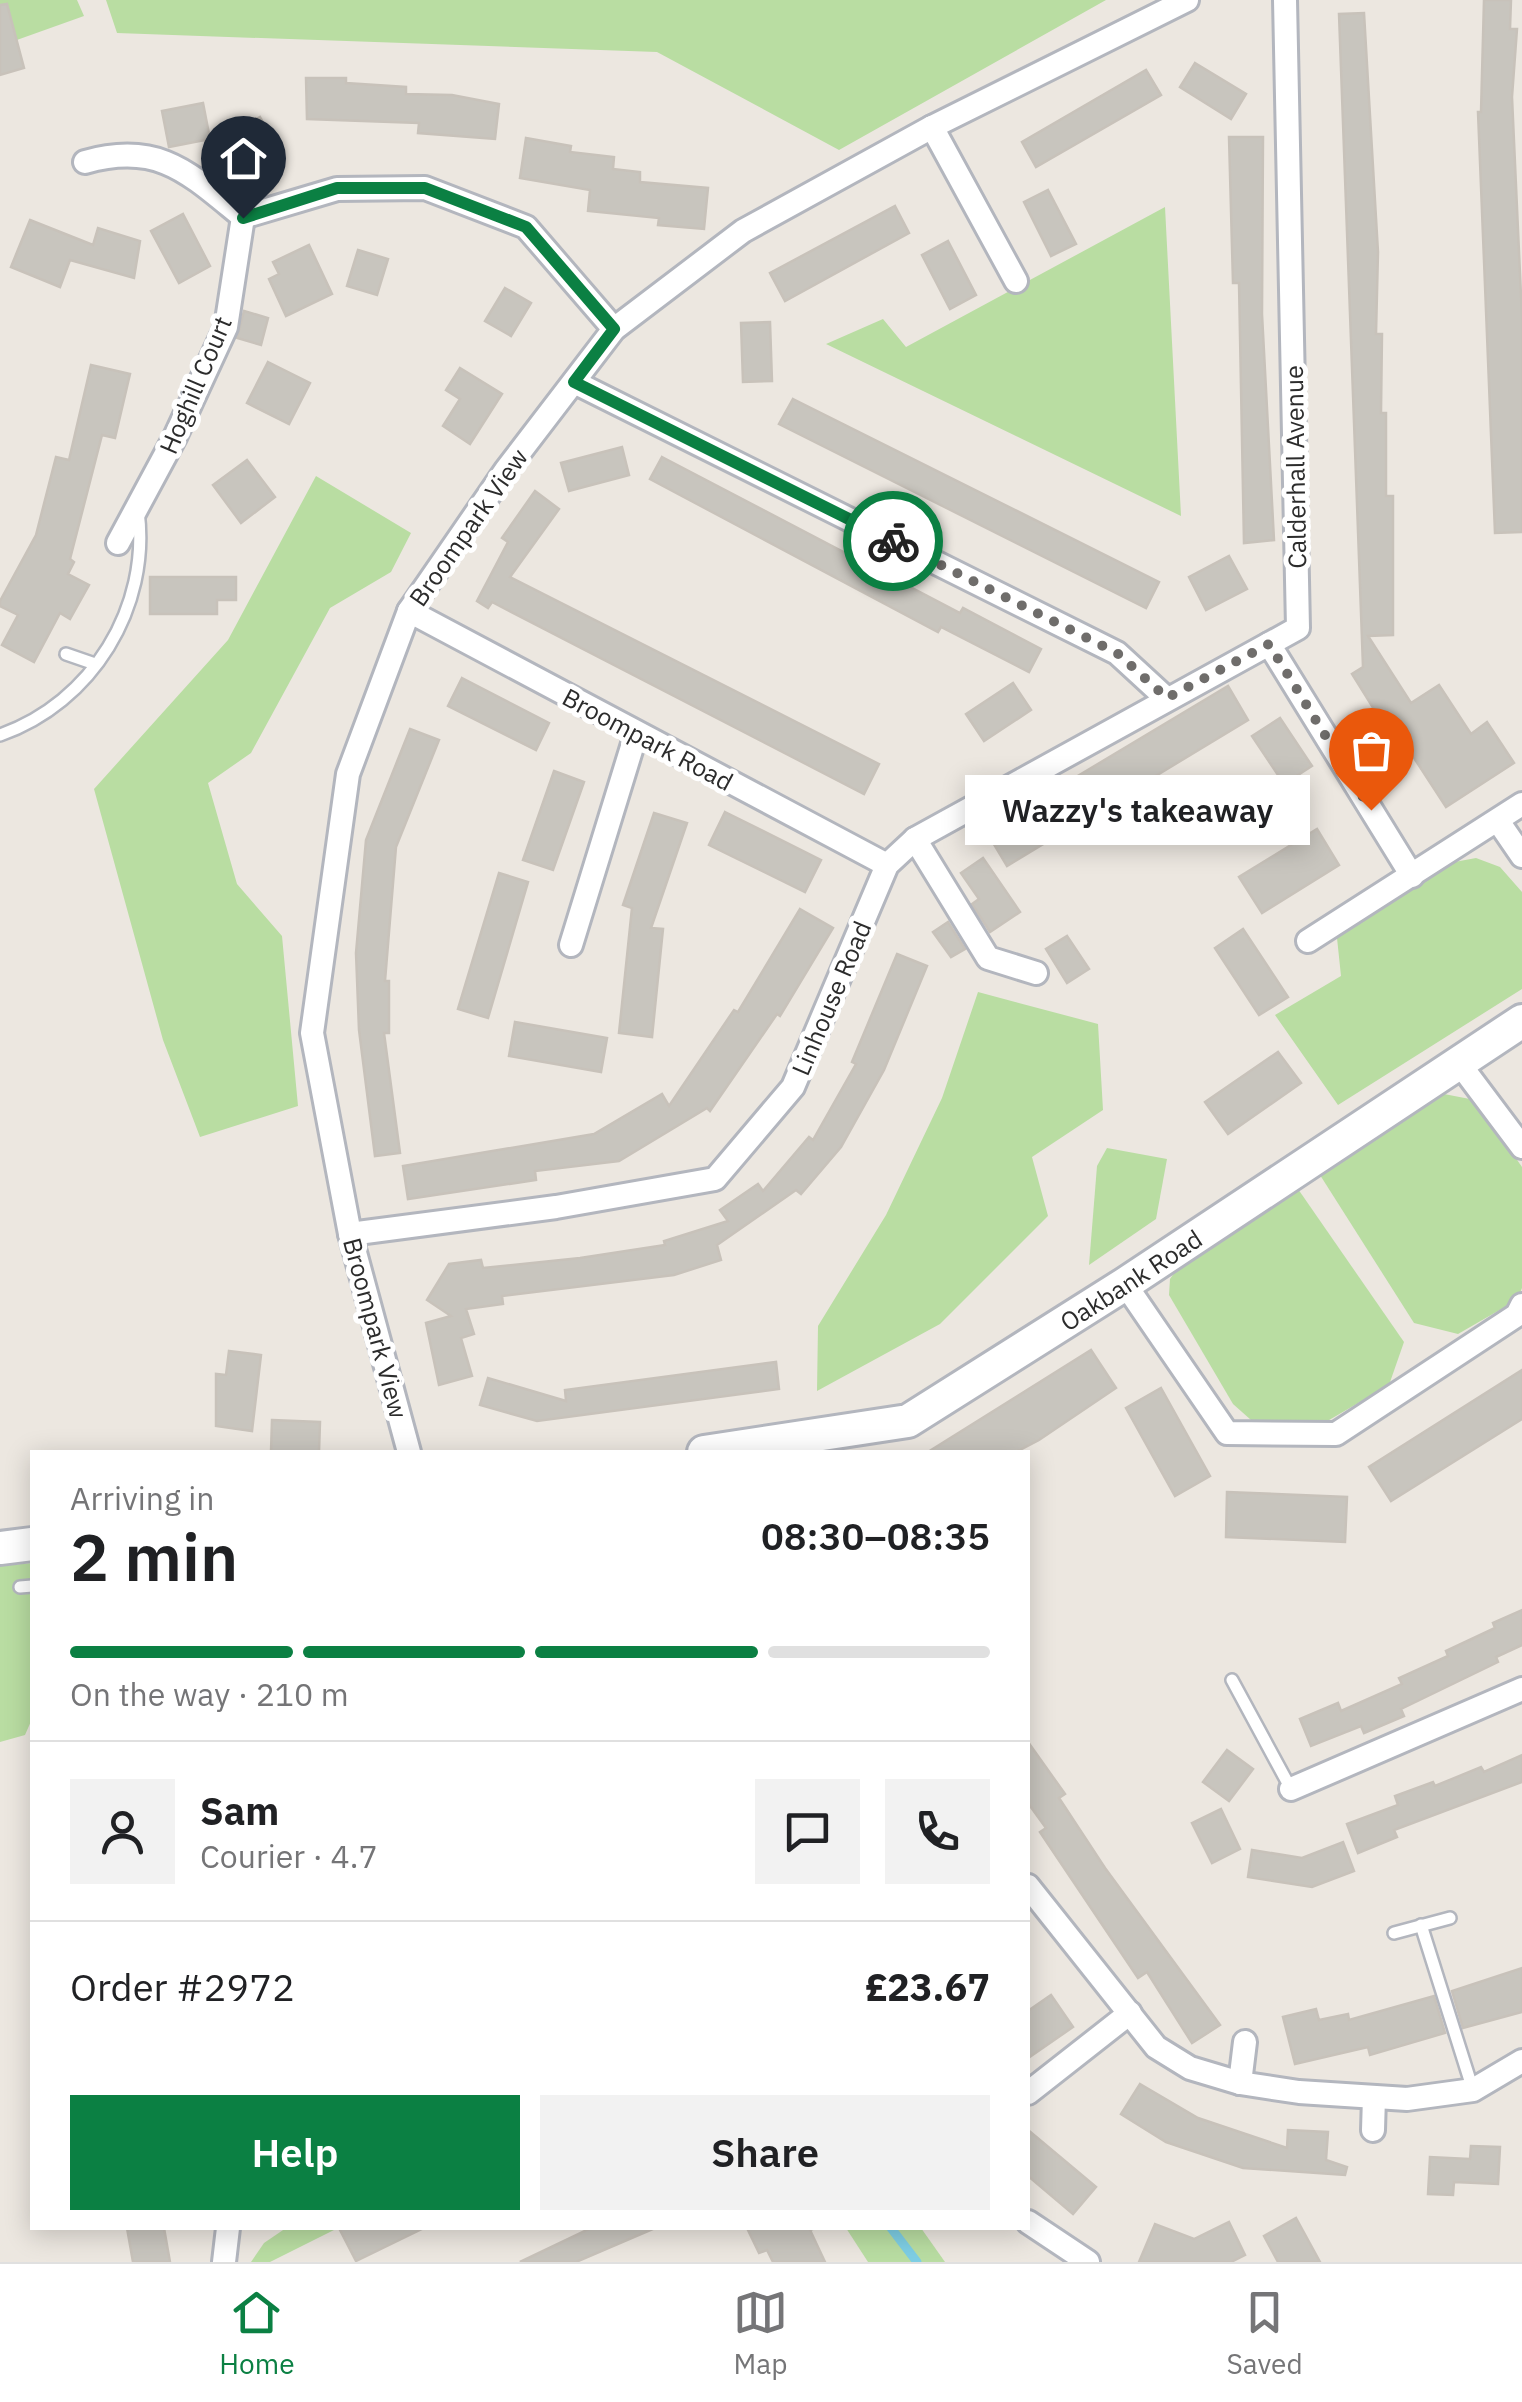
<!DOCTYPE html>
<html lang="en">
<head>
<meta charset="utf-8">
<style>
	:root { --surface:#fff; --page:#f2f2f2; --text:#202124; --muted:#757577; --line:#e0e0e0; --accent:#0b8043 }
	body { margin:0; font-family:"IBM Plex Sans",sans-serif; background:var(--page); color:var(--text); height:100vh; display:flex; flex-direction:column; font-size:38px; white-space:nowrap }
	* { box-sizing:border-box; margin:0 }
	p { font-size:32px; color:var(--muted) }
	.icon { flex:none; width:55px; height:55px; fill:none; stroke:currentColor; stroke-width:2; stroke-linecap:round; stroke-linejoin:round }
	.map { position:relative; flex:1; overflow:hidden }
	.drawer { position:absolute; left:30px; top:1450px; width:1000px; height:780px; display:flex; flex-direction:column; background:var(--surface); border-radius:0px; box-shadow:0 5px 25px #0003 }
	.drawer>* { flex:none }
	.pin { position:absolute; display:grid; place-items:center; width:85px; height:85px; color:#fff; margin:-102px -42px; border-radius:50% 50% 50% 0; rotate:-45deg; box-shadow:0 0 10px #0007 }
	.pin .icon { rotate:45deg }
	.courier { position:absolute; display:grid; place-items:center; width:100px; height:100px; margin:-50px; border:8px solid #0b8043; border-radius:50%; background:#fff; color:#222; box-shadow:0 2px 12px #0007 }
	.bubble { position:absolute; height:70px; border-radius:0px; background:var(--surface); box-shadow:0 5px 25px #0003; font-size:32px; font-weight:600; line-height:70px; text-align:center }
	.head em { font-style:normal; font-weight:600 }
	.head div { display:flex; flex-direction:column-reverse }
	.head { display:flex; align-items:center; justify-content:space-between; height:170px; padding:0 40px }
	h1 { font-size:65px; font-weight:600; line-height:75px }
	.bar { display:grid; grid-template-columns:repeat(4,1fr); gap:15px 10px; align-content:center; height:120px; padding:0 40px }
	.bar i { height:12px; border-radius:8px; background:var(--line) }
	.bar .active { background:var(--accent) }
	.bar p { grid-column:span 4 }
	.line { display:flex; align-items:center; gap:25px; padding:0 40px; border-top:2px solid var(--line) }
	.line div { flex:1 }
	.round { display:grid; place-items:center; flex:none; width:105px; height:105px; border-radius:0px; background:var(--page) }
	.primary-button { display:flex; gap:20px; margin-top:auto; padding:20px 40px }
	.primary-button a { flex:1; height:115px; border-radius:0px; background:var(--accent); color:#fff; font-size:40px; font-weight:600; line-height:115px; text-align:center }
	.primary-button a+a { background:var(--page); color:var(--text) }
	.tabs { display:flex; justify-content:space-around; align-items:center; height:140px; border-top:2px solid var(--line); background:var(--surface); font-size:28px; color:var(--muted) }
	.tabs a { display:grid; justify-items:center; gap:5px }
	.tabs .active { color:var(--accent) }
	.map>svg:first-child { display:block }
	.green { fill:#b9dda2 }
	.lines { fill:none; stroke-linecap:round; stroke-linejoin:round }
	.stream { stroke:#7ecee4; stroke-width:9 }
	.building { fill:#c8c5be; stroke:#c8c2ba; stroke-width:2.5 }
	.lane-casing { stroke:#b3b6be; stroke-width:16 }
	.street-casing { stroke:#b3b6be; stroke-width:28 }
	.secondary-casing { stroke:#b3b6be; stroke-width:38 }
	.lane { stroke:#fff; stroke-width:11 }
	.street { stroke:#fff; stroke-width:22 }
	.secondary { stroke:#fff; stroke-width:32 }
	.done { stroke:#6f6d6b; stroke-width:10; stroke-dasharray:0 18 }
	.route { stroke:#0b8043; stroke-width:12 }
	.labels { text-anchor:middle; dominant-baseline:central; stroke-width:10; stroke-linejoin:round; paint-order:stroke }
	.street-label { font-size:25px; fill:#2c2c2c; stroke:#fff }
</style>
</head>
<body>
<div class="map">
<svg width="1522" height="2262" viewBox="0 0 1522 2262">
	<rect width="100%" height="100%" fill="#ece7e0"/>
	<g class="green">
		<polygon points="0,0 77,0 84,16 0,46"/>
		<polygon points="106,0 1106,0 839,150 657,52 117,33"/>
		<polygon points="1165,207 1181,516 826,344 883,319 906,347"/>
		<polygon points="316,476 411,533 391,572 330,608 251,753 208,783 237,884 282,936 298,1106 200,1137 163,1040 94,789 228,640"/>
		<polygon points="1476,858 1500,867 1522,892 1522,989 1338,1105 1275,1015 1341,976 1337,938 1345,926 1449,863"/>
		<polygon points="978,992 1098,1024 1103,1110 1032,1157 1048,1216 940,1324 817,1391 818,1326 886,1215 942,1098"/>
		<polygon points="1444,1094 1475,1100 1522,1167 1522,1288 1517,1300 1458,1334 1414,1323 1320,1175"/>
		<polygon points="1107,1148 1167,1159 1156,1219 1089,1265 1097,1166"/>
		<polygon points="1298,1189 1404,1342 1389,1385 1324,1423 1251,1420 1233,1404 1169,1295 1170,1279 1179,1266"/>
		<polygon points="32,1563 32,1719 25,1735 0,1742 0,1566"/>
		<polygon points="286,2228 338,2228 270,2262 251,2262 264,2243"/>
		<polygon points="846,2228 921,2228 945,2262 868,2262"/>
	</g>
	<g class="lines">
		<polyline class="stream" points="891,2228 917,2262"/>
	</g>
	<g class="building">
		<polygon points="1484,0 1511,0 1510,29 1517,29 1512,97 1522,318 1522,532 1495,533 1478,112 1481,112"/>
		<polygon points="7,4 24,68 0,75 0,5"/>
		<polygon points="1364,13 1378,252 1376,334 1382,334 1381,413 1386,413 1386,496 1393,496 1393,635 1368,636 1411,703 1439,685 1471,734 1487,722 1514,763 1446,807 1403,741 1390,749 1375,727 1382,722 1352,674 1363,667 1339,14"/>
		<polygon points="1195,63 1246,94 1231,119 1180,87"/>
		<polygon points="1146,70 1161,95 1036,167 1022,142"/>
		<polygon points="306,78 346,78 346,83 406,87 406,94 452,95 499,104 495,139 418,133 419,123 307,119"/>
		<polygon points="203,103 210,139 169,147 162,111"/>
		<polygon points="260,117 278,149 244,169 226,137"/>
		<polygon points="1229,137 1263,137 1262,314 1274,540 1244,543 1239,283 1233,283"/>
		<polygon points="526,138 571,146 570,152 614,157 613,169 640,172 640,182 708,188 704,229 658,225 659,218 588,211 590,190 520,178"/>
		<polygon points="1048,190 1076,244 1051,256 1024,202"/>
		<polygon points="895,206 909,233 785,301 770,273"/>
		<polygon points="183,214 210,266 179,283 151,231"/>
		<polygon points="30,220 93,245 98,228 140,241 134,278 70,260 60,287 11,267"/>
		<polygon points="948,241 976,295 950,309 922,255"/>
		<polygon points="309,245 332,294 286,316 269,279 279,274 273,262"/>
		<polygon points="358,250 388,259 377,295 347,286"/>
		<polygon points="505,288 531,303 511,336 485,321"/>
		<polygon points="244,311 268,318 261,345 237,338"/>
		<polygon points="770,322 772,381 743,382 741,323"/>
		<polygon points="268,362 310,383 289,424 247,403"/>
		<polygon points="91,365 130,374 115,438 102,435 70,559 74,562 68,574 89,585 70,619 60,613 34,662 2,645 18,615 0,606 0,601 36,535 56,457 69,460"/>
		<polygon points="460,368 502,394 470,444 443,426 460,399 446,390"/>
		<polygon points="793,399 1159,582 1146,608 779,424"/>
		<polygon points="622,447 629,475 569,491 561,463"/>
		<polygon points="662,457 960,613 963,608 1041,649 1029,672 941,627 938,632 650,479"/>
		<polygon points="247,460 275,497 241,523 213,485"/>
		<polygon points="535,491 559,509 510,577 879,764 864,794 492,602 488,608 477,601 508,542 502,538"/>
		<polygon points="1229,556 1247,589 1206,610 1189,577"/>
		<polygon points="150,577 236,577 236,600 217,600 217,614 150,614"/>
		<polygon points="462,678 549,723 536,750 448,706"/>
		<polygon points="1013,683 1031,710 984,741 966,714"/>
		<polygon points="1228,686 1248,720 1007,866 986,831"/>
		<polygon points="1280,718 1312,766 1284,784 1252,736"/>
		<polygon points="410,729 439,740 396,847 385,981 389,981 389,1033 384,1033 400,1153 375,1156 359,1030 356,953 366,840"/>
		<polygon points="554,771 584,782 553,870 523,860"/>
		<polygon points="725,812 821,860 805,892 709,845"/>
		<polygon points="654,813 687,823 651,928 663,929 652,1037 619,1033 632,908 623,905"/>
		<polygon points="1317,829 1339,865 1262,913 1239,877"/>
		<polygon points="983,858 1020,912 990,932 972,904 979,899 961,873"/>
		<polygon points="499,873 528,882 488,1018 458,1009"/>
		<polygon points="800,909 833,928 780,1016 777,1014 710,1111 707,1108 619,1161 535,1171 536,1180 408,1199 403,1166 594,1134 662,1094 669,1106 734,1010 738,1012"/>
		<polygon points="948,922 965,949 951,957 933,932"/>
		<polygon points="1243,929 1288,997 1259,1015 1215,948"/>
		<polygon points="1067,936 1089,969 1067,983 1046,949"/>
		<polygon points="897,954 927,966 884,1070 841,1147 801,1194 796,1190 717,1245 721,1260 674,1275 502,1296 503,1304 466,1309 474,1334 461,1338 472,1376 439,1385 426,1323 451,1316 427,1300 449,1264 481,1260 483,1268 580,1258 665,1245 664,1241 728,1221 720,1210 758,1184 763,1191 809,1137 813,1140 856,1064 852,1062"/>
		<polygon points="515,1022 607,1038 601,1072 509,1056"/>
		<polygon points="1278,1052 1301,1083 1228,1134 1205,1102"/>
		<polygon points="1091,1350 1116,1388 1039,1440 1016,1452 928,1452"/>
		<polygon points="229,1351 261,1355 252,1431 216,1426 216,1374 226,1375"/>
		<polygon points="776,1362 779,1389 537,1421 480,1405 488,1378 566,1401 565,1390"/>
		<polygon points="1522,1370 1522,1419 1391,1501 1369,1467"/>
		<polygon points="1161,1388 1210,1476 1175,1496 1126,1408"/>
		<polygon points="272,1420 320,1422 319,1452 271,1452"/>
		<polygon points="1227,1492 1347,1497 1345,1542 1226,1537"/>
		<polygon points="1522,1610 1522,1645 1496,1657 1498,1662 1401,1709 1404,1716 1364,1733 1361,1726 1311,1746 1300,1719 1338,1703 1341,1711 1402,1684 1399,1678 1448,1656 1446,1651 1495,1628 1493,1623"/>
		<polygon points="1028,1742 1065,1794 1059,1798 1105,1868 1220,2025 1192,2043 1147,1972 1138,1978 1040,1832 1046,1828 1028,1803"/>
		<polygon points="1227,1750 1253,1769 1229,1801 1203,1782"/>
		<polygon points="1522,1755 1522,1782 1394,1830 1397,1837 1358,1853 1347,1824 1398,1805 1395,1796 1433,1782 1435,1786 1481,1767 1484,1772"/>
		<polygon points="1221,1809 1240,1849 1212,1863 1192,1823"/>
		<polygon points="1343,1842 1354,1871 1312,1887 1248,1877 1252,1850 1302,1858"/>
		<polygon points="1522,1968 1522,2012 1463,2028 1452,1991"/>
		<polygon points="1051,1995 1073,2027 1028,2058 1028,2011"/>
		<polygon points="1434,1996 1445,2033 1370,2055 1368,2047 1295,2064 1283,2017 1316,2009 1319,2020 1348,2014 1349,2020"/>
		<polygon points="1140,2084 1198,2118 1287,2148 1288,2130 1328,2132 1326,2160 1347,2167 1345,2175 1243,2168 1166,2142 1121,2114"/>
		<polygon points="1028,2130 1096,2187 1073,2214 1028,2176"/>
		<polygon points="1471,2146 1500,2147 1498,2184 1454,2182 1453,2195 1428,2194 1430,2157 1470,2159"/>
		<polygon points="1296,2218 1320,2262 1278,2262 1264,2236"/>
		<polygon points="1229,2222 1245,2255 1231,2262 1139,2262 1155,2224 1194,2239"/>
		<polygon points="127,2228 164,2228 170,2262 133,2262"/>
		<polygon points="339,2228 424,2228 356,2261"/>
		<polygon points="591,2228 655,2228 576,2262 520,2262"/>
		<polygon points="747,2228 815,2228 810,2230 825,2262 773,2262 767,2250 759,2253"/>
	</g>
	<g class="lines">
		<defs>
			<g id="lane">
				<polyline points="66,654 95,664"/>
				<path d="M0 735C92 703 151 607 138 511"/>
				<polyline points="20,1587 32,1586"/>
				<polyline points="1232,1680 1291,1789"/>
				<polyline points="1421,1925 1473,2090"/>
				<polyline points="1394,1933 1450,1918"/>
			</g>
			<g id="street">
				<polyline points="1285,0 1298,628 1269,644 1412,876"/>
				<polyline points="932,127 1016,281"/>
				<path d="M85 162C159 141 189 173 243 217L226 327 175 437 118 543"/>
				<polyline points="243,217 337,189 425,188 526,227 614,329"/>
				<polyline points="574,382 1117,653 1167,699"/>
				<polyline points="409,611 887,865"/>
				<polyline points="1498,821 1522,856"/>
				<polyline points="915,839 988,958 1036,973"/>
				<polyline points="1308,941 1522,804"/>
				<polyline points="571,945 636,734"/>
				<polyline points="1459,1063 1522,1147"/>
				<polyline points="350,1234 556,1207 715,1179 793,1087 887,865 915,839 1269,644"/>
				<polyline points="1125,1284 1227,1433 1336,1434 1517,1315 1522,1305"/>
				<polyline points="409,1452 350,1234 312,1033 348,774 409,611 506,470 614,329 743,231 932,127 1187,0"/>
				<polyline points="1291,1789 1522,1689"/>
				<polyline points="1028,1886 1156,2047 1190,2068 1240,2083 1299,2092 1407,2099 1473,2090 1522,2061"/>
				<polyline points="1240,2083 1245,2042"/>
				<polyline points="1028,2093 1130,2013"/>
				<polyline points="1373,2130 1374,2097"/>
				<polyline points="1028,2222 1088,2262"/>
				<polyline points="224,2262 228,2228"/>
			</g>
			<g id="secondary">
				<path id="s1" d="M704 1452 908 1421 1125 1284 1522 1021"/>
				<polyline points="0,1548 32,1544"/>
			</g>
		</defs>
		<use href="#lane" class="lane-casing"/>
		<use href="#street" class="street-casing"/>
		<use href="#secondary" class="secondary-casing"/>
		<use href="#lane" class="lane"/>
		<use href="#street" class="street"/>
		<use href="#secondary" class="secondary"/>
	</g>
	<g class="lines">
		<polyline class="done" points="893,541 1117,653 1167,698 1269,644 1371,810"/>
		<polyline class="route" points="243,218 337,188 425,188 526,227 614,329 574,382 893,541"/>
	</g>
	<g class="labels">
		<g class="street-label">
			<text transform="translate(195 385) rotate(-67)">Hoghill Court</text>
			<text transform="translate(1295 467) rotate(-91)">Calderhall Avenue</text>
			<text transform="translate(468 527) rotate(-55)">Broompark View</text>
			<text transform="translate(648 739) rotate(28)">Broompark Road</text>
			<text transform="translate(831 998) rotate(-67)">Linhouse Road</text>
			<text stroke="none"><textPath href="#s1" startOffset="470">Oakbank Road</textPath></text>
			<text transform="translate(376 1328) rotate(75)">Broompark View</text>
		</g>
	</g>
</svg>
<div class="pin" style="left:1371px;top:810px;background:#ea580c"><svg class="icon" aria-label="bag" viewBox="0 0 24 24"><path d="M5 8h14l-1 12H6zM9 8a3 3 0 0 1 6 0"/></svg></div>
<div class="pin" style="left:243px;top:218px;background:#1f2937"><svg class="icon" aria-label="home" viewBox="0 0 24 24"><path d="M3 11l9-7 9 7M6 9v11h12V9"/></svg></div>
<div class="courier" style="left:893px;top:541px"><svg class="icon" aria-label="bike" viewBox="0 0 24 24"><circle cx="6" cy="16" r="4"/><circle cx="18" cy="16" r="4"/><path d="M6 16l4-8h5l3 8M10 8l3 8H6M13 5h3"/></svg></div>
<div class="bubble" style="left:965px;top:775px;width:345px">Wazzy's takeaway</div>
<section class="drawer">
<div class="head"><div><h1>2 min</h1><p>Arriving in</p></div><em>08:30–08:35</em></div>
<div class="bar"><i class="active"></i><i class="active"></i><i class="active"></i><i></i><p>On the way · 210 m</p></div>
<div class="line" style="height:180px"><a class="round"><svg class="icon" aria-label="person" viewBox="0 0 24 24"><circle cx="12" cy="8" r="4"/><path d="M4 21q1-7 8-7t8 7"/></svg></a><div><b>Sam</b><p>Courier · 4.7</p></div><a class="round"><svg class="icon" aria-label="chat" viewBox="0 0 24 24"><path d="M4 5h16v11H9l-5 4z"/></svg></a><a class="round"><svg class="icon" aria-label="phone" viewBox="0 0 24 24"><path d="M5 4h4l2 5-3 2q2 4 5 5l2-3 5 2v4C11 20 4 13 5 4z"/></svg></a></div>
<div class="line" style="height:130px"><div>Order #2972</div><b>£23.67</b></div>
<div class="primary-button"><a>Help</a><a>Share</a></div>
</section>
</div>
<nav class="tabs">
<a class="active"><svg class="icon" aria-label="home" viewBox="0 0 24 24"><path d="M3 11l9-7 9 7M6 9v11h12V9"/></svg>Home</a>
<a><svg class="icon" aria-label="map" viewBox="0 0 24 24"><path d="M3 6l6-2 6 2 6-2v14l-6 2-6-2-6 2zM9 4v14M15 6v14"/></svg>Map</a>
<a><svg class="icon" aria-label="saved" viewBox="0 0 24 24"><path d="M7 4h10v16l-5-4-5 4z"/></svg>Saved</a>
</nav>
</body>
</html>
